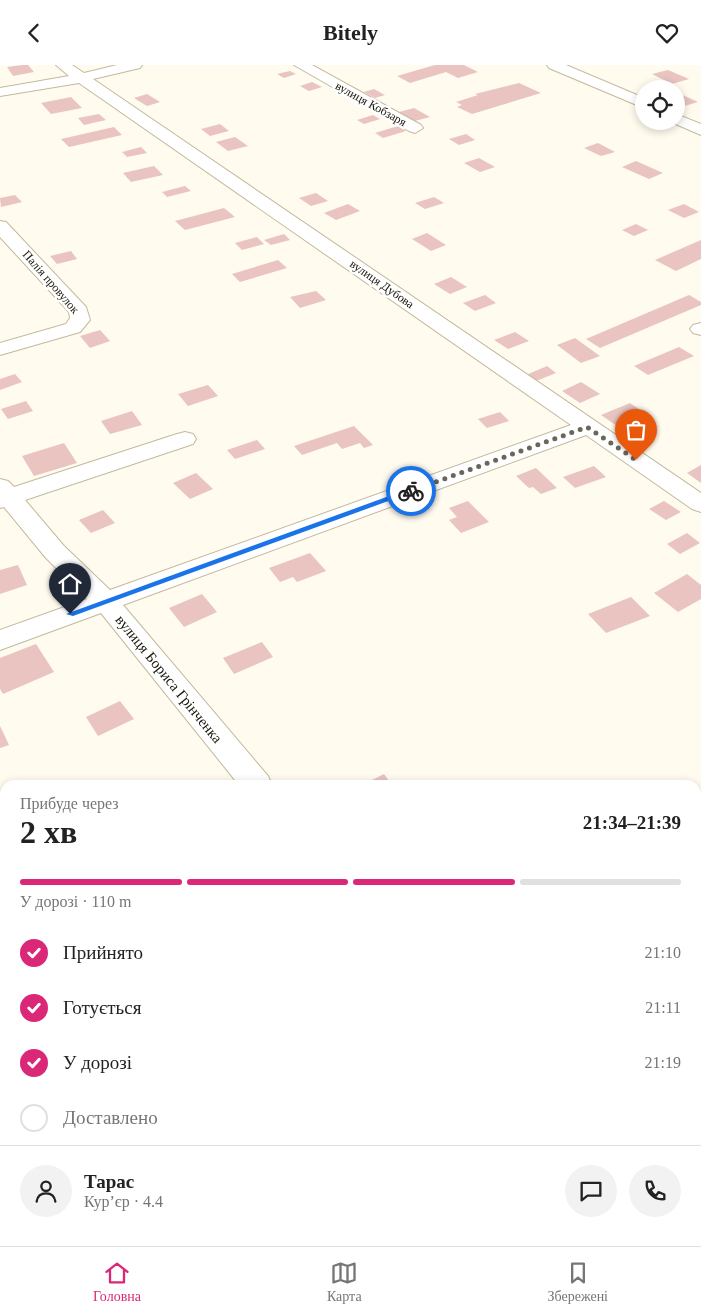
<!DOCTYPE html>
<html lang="uk">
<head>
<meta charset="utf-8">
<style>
	:root { --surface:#fff; --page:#f2f2f2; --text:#222; --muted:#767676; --line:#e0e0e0; --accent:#db2777 }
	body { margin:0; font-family:"Times New Roman",serif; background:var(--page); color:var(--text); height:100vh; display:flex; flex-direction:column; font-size:19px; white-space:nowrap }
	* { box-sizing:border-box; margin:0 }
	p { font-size:16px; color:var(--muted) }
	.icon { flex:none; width:28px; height:28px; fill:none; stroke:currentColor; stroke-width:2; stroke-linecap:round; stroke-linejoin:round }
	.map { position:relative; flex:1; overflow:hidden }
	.details { position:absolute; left:0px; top:715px; width:701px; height:466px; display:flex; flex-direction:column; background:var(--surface); border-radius:15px 15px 0 0; box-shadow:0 2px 8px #0003 }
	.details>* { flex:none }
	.tools { position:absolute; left:635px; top:15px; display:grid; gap:10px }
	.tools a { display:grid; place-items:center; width:50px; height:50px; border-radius:50%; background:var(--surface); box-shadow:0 2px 8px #0003; font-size:25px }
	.pin { position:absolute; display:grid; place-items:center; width:42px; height:42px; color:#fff; margin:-51px -21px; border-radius:50% 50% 50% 0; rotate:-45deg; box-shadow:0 0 5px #0007 }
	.pin .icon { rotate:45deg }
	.courier { position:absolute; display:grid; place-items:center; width:50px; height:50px; margin:-25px; border:4px solid #1a73e8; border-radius:50%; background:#fff; color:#222; box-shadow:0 1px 6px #0007 }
	.head em { font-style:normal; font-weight:800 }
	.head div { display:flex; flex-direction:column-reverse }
	.head { display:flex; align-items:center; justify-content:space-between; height:85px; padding:0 20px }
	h1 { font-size:32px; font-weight:800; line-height:38px }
	.bar { display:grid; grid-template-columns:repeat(4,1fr); gap:8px 5px; align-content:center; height:60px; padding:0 20px }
	.bar i { height:6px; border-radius:4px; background:var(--line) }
	.bar .on { background:var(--accent) }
	.bar p { grid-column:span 4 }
	.line { display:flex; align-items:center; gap:12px; padding:0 20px; border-top:1px solid var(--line) }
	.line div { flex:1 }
	.round { display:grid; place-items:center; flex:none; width:52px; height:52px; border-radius:26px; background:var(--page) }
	ol { padding:0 20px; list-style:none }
	li { display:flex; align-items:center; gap:15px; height:55px }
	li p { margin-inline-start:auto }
	li .icon { padding:5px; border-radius:50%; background:var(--accent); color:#fff; stroke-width:4 }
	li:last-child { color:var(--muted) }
	li i { width:28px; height:28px; border:2px solid var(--line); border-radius:50% }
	header { display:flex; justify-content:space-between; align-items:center; height:65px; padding:0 20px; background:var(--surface); font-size:22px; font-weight:800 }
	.tab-bar { display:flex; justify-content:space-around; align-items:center; height:70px; border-top:1px solid var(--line); background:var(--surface); font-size:14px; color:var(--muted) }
	.tab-bar a { display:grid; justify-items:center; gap:2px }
	.tab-bar .on { color:var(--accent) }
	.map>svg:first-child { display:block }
	.building { fill:#e9c4c1 }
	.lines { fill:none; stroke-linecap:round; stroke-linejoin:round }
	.minor-casing { stroke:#c3b99b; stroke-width:2 }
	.minor { fill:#fff; fill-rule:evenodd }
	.route { fill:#1a73e8 }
	.done { stroke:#6a665a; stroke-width:5; stroke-dasharray:0 9 }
	.labels { text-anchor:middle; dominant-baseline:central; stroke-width:5; stroke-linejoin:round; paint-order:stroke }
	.far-street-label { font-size:12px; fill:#19150a; stroke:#fff }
	.street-label { font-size:15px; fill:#19150a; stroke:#fff }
</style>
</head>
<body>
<header><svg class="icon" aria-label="back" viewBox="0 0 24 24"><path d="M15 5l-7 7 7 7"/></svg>Bitely<svg class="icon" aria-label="heart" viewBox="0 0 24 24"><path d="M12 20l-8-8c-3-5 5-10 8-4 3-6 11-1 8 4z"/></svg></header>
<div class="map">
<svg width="701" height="1181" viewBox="0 0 701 1181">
	<rect width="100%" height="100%" fill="#fffbee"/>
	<g class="building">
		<polygon points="22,0 28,0 34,7 13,11 7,2"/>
		<polygon points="435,0 464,0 478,7 458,13 446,7 410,18 397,11"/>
		<polygon points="668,5 689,14 672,19 652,9"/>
		<polygon points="290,6 296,9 284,13 277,9"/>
		<polygon points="312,17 322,22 309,26 300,21"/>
		<polygon points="519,18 541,28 472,49 457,42 462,40 456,37 478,30 475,29"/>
		<polygon points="374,24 385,30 375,33 364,27"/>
		<polygon points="676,27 698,37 681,42 676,40"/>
		<polygon points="147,29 160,37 147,41 134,33"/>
		<polygon points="71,32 82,43 51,49 41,38"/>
		<polygon points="414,43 430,52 415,56 399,47"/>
		<polygon points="99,49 106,55 84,60 78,53"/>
		<polygon points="373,50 380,54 364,59 357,55"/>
		<polygon points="220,59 229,66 210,71 201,64"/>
		<polygon points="398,61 406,66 383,73 375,68"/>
		<polygon points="114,62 122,70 69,82 61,74"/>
		<polygon points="466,69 475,75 459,80 449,74"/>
		<polygon points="235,72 248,81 228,86 216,77"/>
		<polygon points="598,78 615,87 601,91 584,83"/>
		<polygon points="141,82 147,88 127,92 122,87"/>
		<polygon points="479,93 495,102 480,107 464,98"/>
		<polygon points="636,96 663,108 649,114 622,102"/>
		<polygon points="154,101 163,110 131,117 123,108"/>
		<polygon points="185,121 191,126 167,132 162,127"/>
		<polygon points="316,128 328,136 311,141 299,133"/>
		<polygon points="15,130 22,137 1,142 0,133"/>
		<polygon points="434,132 444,138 425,144 415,138"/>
		<polygon points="348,139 360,146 336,155 324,148"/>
		<polygon points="684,139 699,147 684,153 668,145"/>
		<polygon points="224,143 235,152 185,165 175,156"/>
		<polygon points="636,159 648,165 634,171 622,165"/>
		<polygon points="427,168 446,180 431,186 412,174"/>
		<polygon points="284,169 290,175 271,180 264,175"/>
		<polygon points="257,172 264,179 242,185 235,178"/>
		<polygon points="701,175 701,194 676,206 655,195"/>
		<polygon points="71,186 77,194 57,199 50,191"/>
		<polygon points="278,195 287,203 240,217 232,209"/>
		<polygon points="451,212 467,222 450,229 434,219"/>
		<polygon points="316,226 326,235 300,243 290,232"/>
		<polygon points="485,230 496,238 475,246 463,238"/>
		<polygon points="689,230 701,237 701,240 600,283 586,274"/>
		<polygon points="100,265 110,276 90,283 80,271"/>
		<polygon points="515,267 529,276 508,284 494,275"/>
		<polygon points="575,273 600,291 581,298 557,280"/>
		<polygon points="679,282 694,291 648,310 634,301"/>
		<polygon points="547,301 556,308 536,316 526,310"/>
		<polygon points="15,309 22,317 0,325 0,314"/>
		<polygon points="581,317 600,329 580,338 562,326"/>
		<polygon points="208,320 218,331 188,341 178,329"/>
		<polygon points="26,336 33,346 8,354 1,344"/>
		<polygon points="630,338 646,349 617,361 601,350"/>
		<polygon points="132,346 142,360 110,369 101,356"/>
		<polygon points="500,347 509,356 487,363 478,354"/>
		<polygon points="354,361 373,380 364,383 360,378 342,384 337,378 302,390 294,381"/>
		<polygon points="257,375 265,384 235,394 227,385"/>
		<polygon points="64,378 77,398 34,411 22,391"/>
		<polygon points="701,400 701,418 687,408"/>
		<polygon points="594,401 606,412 575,423 563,412"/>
		<polygon points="536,403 557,423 541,429 533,422 529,423 516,411"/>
		<polygon points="196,408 213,424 190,434 173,418"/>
		<polygon points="468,436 489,457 461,468 449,455 457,452 449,443"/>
		<polygon points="664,436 681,447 666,455 649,444"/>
		<polygon points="103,445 115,458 91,468 79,455"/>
		<polygon points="687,468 700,478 680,489 667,479"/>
		<polygon points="310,488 326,506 297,517 293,512 280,517 269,503"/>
		<polygon points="18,500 27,520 0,529 0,505"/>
		<polygon points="687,509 701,520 701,534 678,547 654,528"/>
		<polygon points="202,529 217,547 184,562 169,543"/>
		<polygon points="631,532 650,551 606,568 588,549"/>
		<polygon points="262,577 273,592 234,609 223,593"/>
		<polygon points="36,579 54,607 3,629 0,624 0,593"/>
		<polygon points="120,636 134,654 98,671 86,652"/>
		<polygon points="0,661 9,680 0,683"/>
		<polygon points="384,709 392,720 362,720"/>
		<polygon points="696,1032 701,1037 701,1068 696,1073"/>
		<polygon points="454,1176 512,1176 516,1181 449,1181"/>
	</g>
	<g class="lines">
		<defs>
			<g id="minor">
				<polygon points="56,0 72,0 84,8 117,0 142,0 140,3 93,14 701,428 701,447 692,444 586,370 123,540 268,711 272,720 239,720 101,548 0,585 0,565 87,534 46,493 4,442 0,443 0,414 8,416 14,422 177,369 185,367 193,369 196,374 193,379 25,435 64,481 110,525 571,360 79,18 0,31 0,23 69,11"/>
				<polygon points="294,0 312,0 421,60 423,63 415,68 409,66"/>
				<polygon points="547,0 566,0 644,33 644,43 549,3"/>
				<polygon points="676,49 701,59 701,70 671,57 676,56"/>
				<polygon points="0,156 6,157 86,242 90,255 80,267 0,290 0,278 66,259 70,253 69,247 0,172"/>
				<polygon points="701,258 701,270 693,268 690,264 693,260"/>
				<polygon points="0,763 5,764 5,794 0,793"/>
				<polygon points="201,1176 241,1176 243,1181 203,1181"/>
				<polygon points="614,1176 656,1176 658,1181 616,1181"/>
			</g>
		</defs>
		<use href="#minor" class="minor-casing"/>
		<use href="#minor" class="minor"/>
	</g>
	<polygon class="route" points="411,423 413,427 73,551 66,549"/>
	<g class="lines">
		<polyline class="done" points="411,426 587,362 636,395"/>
	</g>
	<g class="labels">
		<g class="far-street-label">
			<text transform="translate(371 39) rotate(29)">вулиця Кобзаря</text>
			<text transform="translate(51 217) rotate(49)">Палія провулок</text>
			<text transform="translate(382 219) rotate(35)">вулиця Дубова</text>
		</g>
		<g class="street-label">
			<text transform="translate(169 614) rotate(51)">вулиця Бориса Грінченка</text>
		</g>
	</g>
</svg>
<div class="tools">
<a><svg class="icon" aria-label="locate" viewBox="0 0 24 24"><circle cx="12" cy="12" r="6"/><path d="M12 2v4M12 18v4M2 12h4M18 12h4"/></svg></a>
</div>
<div class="pin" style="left:636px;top:395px;background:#ea580c"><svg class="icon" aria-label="bag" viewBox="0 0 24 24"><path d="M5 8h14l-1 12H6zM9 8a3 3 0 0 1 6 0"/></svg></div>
<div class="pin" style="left:70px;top:549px;background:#1f2937"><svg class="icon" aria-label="home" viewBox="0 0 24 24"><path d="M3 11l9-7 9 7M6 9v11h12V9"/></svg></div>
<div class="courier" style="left:411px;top:426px"><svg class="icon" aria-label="bike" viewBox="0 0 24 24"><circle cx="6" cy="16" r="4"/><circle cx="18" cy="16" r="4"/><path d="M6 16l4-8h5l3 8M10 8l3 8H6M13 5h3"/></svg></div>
<section class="details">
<div class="head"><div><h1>2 хв</h1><p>Прибуде через</p></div><em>21:34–21:39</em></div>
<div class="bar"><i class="on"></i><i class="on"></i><i class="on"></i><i></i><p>У дорозі · 110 m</p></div>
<ol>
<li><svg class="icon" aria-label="check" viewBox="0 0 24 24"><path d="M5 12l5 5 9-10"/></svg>Прийнято<p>21:10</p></li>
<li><svg class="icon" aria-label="check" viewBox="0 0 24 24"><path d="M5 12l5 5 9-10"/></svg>Готується<p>21:11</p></li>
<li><svg class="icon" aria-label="check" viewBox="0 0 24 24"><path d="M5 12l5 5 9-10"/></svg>У дорозі<p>21:19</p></li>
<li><i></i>Доставлено</li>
</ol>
<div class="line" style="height:90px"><a class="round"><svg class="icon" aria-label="person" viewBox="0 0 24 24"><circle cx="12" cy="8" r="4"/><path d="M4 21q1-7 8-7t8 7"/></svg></a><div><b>Тарас</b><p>Кур’єр · 4.4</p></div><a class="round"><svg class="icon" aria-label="chat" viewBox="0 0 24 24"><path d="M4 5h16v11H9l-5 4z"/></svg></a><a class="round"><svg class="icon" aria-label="phone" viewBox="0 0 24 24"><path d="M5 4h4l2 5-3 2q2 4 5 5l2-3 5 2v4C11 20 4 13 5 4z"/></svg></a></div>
</section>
</div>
<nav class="tab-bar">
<a class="on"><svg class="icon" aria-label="home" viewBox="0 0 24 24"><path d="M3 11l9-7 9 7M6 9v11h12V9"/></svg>Головна</a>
<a><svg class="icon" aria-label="map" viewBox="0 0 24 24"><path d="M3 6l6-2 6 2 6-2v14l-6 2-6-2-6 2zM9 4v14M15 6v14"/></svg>Карта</a>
<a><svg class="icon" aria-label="saved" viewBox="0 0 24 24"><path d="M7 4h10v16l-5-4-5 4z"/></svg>Збережені</a>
</nav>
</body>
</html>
